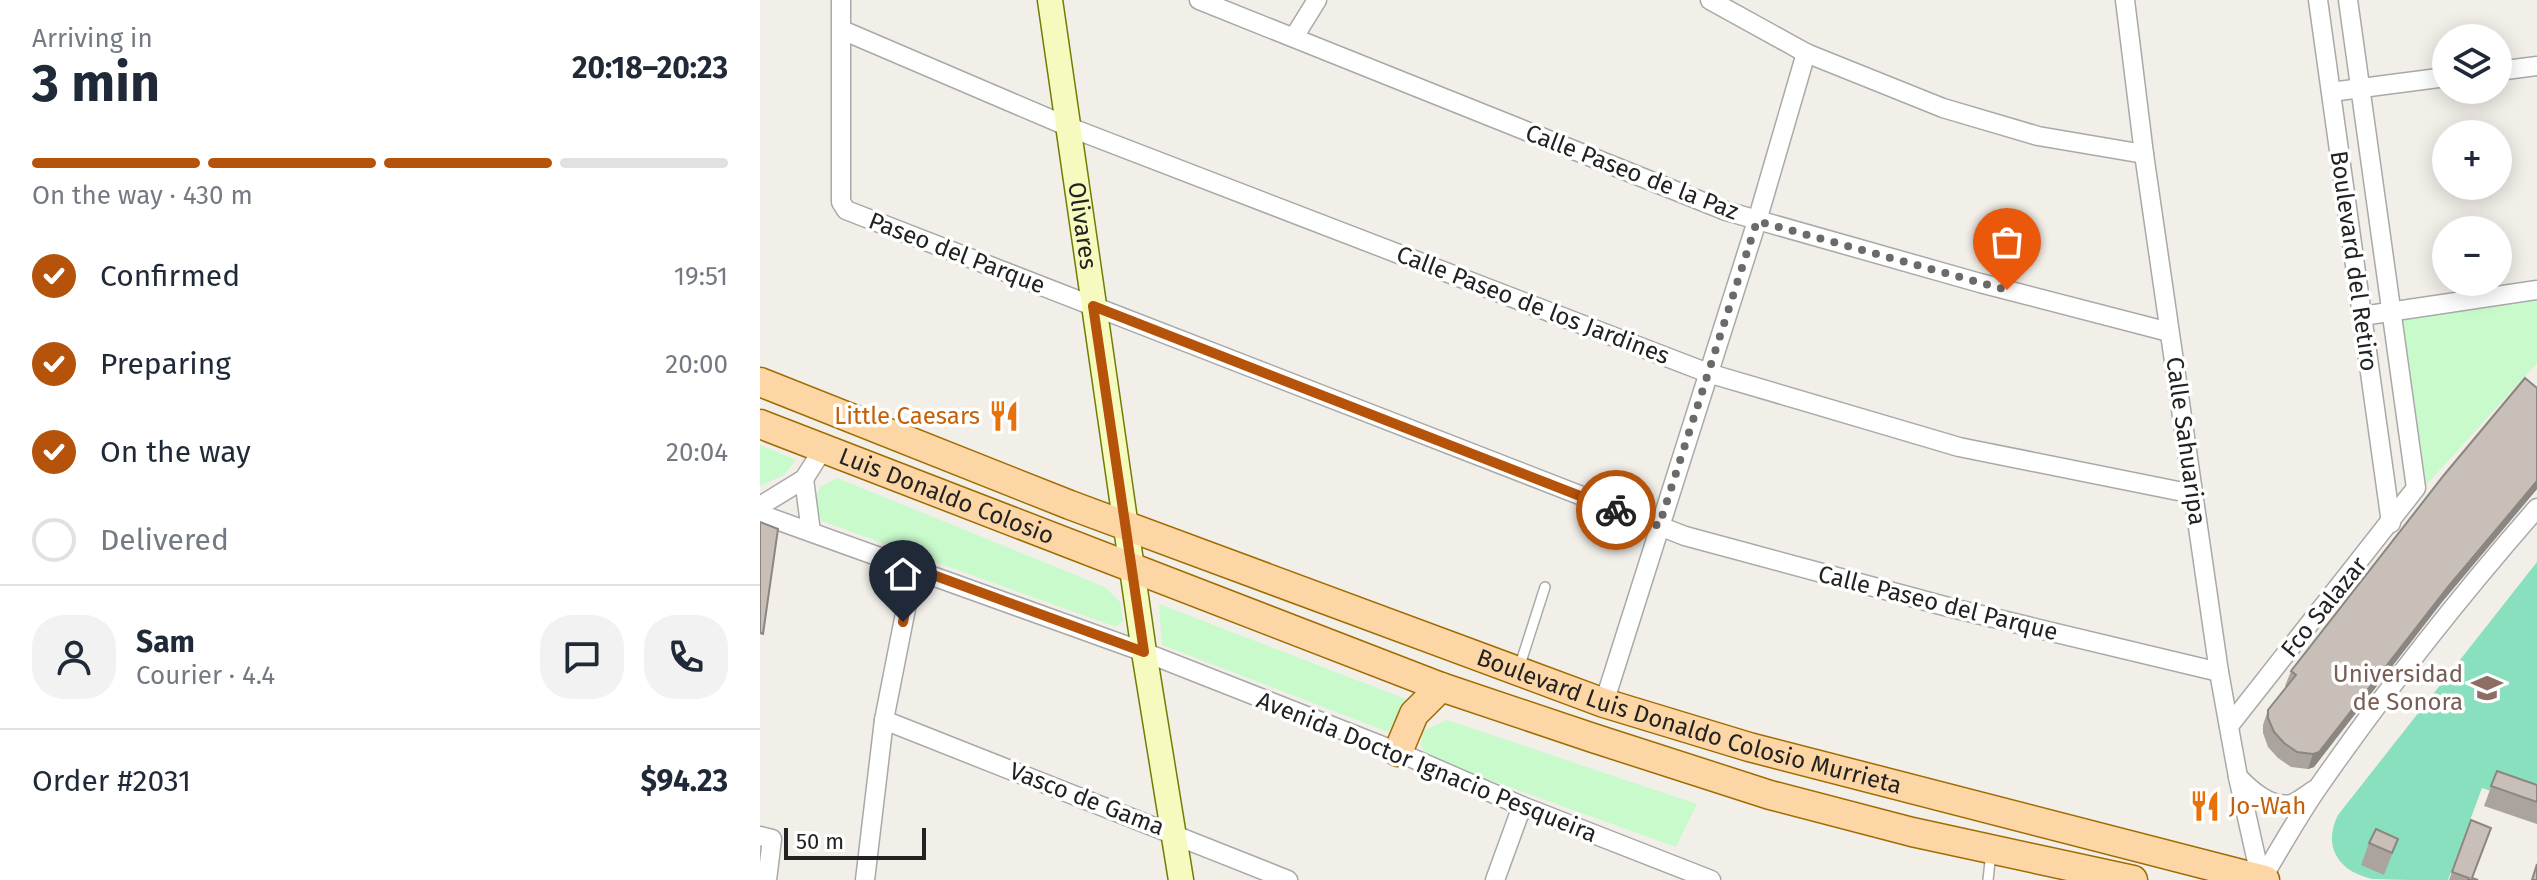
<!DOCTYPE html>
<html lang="en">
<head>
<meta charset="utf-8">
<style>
	:root { --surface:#fff; --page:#f2f2f3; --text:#1f2937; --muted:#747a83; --line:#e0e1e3; --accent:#b45309 }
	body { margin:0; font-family:"Fira Sans",sans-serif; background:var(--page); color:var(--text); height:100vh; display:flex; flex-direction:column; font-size:30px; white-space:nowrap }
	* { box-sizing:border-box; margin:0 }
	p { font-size:26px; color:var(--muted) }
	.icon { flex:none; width:44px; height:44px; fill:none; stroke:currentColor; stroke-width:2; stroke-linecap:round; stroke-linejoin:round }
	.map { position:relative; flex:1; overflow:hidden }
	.panel { display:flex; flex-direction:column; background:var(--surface); width:760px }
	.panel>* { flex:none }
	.buttons { position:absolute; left:1672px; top:24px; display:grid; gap:16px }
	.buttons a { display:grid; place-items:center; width:80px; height:80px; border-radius:50%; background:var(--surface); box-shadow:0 4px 20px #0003; font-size:40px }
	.scale { position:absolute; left:24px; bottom:20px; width:142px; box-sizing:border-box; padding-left:8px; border:4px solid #222; border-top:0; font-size:22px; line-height:28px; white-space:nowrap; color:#222; -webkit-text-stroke:6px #fff; paint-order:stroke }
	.pin { position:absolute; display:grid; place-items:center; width:68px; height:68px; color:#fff; margin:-82px -34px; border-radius:50% 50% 50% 0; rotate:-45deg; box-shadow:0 0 8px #0007 }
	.pin .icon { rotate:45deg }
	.courier { position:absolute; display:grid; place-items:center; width:80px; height:80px; margin:-40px; border:6px solid #b45309; border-radius:50%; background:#fff; color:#222; box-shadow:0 2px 10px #0007 }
	.head em { font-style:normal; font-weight:700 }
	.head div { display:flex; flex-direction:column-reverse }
	.head { display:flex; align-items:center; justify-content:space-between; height:136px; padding:0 32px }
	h1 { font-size:52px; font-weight:700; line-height:60px }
	.bar { display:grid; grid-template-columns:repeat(4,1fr); gap:12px 8px; align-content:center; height:96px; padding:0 32px }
	.bar i { height:10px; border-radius:6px; background:var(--line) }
	.bar .current { background:var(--accent) }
	.bar p { grid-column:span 4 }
	.line { display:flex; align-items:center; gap:20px; padding:0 32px; border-top:2px solid var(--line) }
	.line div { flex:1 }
	.round { display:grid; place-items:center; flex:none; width:84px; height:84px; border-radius:32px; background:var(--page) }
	ol { padding:0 32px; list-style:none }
	li { display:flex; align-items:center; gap:24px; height:88px }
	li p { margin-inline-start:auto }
	li .icon { padding:8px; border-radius:50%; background:var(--accent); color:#fff; stroke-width:4 }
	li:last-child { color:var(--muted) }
	li i { width:44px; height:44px; border:4px solid var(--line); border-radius:50% }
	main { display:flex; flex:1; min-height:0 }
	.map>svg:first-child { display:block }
	.park { fill:#c8facc }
	.pitch { fill:#88e0be }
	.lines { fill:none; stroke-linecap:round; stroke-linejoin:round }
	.service-casing { stroke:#a9a9a9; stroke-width:12 }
	.minor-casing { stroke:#a9a9a9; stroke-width:21 }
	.secondary-casing { stroke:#707d05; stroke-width:27 }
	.primary-casing { stroke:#a06b00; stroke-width:31 }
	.service { stroke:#fff; stroke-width:9 }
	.minor { stroke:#fff; stroke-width:18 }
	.secondary { stroke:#f7fabf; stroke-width:24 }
	.primary { stroke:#fcd6a4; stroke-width:28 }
	.wall { fill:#aba49e }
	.shaded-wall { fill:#8b8681 }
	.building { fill:#c7bfb8; stroke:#8b8681; stroke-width:2 }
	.done { stroke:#6b6a68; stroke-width:8; stroke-dasharray:0 14.4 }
	.route { stroke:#b45309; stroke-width:10 }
	.labels { text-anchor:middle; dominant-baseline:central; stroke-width:7; stroke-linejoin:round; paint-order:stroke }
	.street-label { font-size:24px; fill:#222; stroke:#fff }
	.food-label { font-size:24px; fill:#c56008; stroke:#fff; text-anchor:end }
	.education-label { font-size:24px; fill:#785e54; stroke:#fff; text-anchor:end }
</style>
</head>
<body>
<main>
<section class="panel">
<div class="head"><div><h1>3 min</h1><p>Arriving in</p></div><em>20:18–20:23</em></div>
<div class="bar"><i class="current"></i><i class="current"></i><i class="current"></i><i></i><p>On the way · 430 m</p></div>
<ol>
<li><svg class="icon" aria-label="check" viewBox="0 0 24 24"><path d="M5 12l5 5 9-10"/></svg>Confirmed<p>19:51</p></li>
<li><svg class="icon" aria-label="check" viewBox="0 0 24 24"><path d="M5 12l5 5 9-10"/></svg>Preparing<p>20:00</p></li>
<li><svg class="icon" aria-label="check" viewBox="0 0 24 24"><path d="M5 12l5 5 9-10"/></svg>On the way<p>20:04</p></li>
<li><i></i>Delivered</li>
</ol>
<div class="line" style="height:144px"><a class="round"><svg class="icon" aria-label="person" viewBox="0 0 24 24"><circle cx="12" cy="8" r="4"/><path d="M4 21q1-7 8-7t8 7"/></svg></a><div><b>Sam</b><p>Courier · 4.4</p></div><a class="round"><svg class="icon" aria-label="chat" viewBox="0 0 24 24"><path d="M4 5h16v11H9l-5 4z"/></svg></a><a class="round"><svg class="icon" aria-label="phone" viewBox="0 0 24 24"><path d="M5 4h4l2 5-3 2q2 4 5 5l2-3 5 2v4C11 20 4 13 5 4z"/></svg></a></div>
<div class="line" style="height:104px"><div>Order #2031</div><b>$94.23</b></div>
</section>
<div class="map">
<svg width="1777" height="880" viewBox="0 0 1777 880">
	<rect width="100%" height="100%" fill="#f2efe9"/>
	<g class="park">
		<polygon points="1777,296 1777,363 1666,485 1642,313"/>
		<polygon points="0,445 36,460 24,475 0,486"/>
		<polygon points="77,478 345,587 360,602 363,621 356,627 62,521 54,504 60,487"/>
		<polygon points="399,604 651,701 628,732 402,645"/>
		<polygon points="687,720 937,804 916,847 666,757 661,744 663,731"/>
	</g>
	<path class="pitch" d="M1777 562V807L1722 788 1688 880C1665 880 1634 880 1613 879 1579 872 1562 847 1578 815Z"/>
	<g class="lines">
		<defs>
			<g id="service">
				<polyline points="759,668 785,587"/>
				<polyline points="1228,880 1231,852"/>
			</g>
			<g id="minor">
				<polyline points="81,0 81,202 86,210 925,536 1192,608 1459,672"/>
				<polyline points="439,0 966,211 1220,283 1409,332"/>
				<polyline points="950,0 1046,53 1183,108 1278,136 1384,154"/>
				<polyline points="1365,0 1384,154 1459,672 1478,777 1501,880"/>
				<polyline points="1558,0 1631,523"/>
				<polyline points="82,30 309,127 948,373 1199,447 1433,494"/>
				<polyline points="534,37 557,0"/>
				<polyline points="1738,71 1777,66"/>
				<polyline points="1571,92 1686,77"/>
				<polyline points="1602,316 1777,290"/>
				<polyline points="44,479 51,532"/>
				<polyline points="0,506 44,479 63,449"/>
				<polyline points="0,514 384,652 638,752 762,806 951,880"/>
				<polyline points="844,703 997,221 1046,53"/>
				<polyline points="124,720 528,880"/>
				<polyline points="1469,726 1656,488 1588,0"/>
				<path d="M1478 777C1491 790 1510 808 1531 804 1539 802 1547 794 1554 790"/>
				<polyline points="0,836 12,839 7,880"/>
				<polyline points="105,880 124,720 154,568"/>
				<polyline points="735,880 762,806"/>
				<path d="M1501 880C1520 849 1538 816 1559 786 1626 690 1700 596 1777 508"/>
			</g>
			<g id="secondary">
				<path id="s1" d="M290 0 384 652 421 880"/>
			</g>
			<g id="primary">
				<path id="s2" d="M0 382 310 505 844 703 989 747 1505 880"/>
				<path id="s3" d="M0 424 681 687 833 738 1010 795 1152 832 1373 880"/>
				<polyline points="638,752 654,714 681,687"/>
			</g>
		</defs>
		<use href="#service" class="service-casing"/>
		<use href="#minor" class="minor-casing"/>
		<use href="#secondary" class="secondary-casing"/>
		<use href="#primary" class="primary-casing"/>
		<use href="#service" class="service"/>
		<use href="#minor" class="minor"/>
		<use href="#secondary" class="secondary"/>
		<use href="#primary" class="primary"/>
	</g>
	<g class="wall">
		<polygon points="1777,388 1777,489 1682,602 1554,767 1548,769 1531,767 1518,758 1508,747 1503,733 1503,725 1508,710 1526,687 1525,686 1531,671"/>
		<polygon points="1737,771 1777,785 1777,824 1724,806"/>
		<polygon points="1711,820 1712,878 1718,880 1689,880"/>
		<polygon points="1638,839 1624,875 1601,865 1609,843"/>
	</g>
	<polygon class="shaded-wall" points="1777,481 1777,489 1682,602 1554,767 1548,769 1553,754 1688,587"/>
	<g class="building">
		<polygon points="1765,378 1777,388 1777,481 1688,587 1559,752 1553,754 1537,752 1524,743 1514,732 1508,718 1508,710 1536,675 1531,671 1684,475"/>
		<polygon points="0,522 18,529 3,634 0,633"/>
		<polygon points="1737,771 1777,785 1777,802 1731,786"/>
		<polygon points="1711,820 1731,828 1712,878 1718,880 1708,880 1709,878 1692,872"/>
		<polygon points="1616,829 1638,839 1632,853 1609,843"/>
		<polygon points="1777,864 1777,880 1772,880"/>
	</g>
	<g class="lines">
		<polyline class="done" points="856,510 899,526 997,221 1247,290"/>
		<polyline class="route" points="143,622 154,568 384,652 333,306 856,510"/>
	</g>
	<defs>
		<symbol id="restaurant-bare" viewBox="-9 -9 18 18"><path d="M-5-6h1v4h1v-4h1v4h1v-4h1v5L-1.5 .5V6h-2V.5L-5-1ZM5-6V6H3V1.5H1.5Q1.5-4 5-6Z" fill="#e8710a" stroke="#fff" stroke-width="2.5" paint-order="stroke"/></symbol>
		<symbol id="university-bare" viewBox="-9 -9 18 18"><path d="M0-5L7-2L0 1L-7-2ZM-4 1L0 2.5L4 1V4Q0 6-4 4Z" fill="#8d6e63" stroke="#fff" stroke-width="2.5" paint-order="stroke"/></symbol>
	</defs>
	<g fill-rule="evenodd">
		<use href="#restaurant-bare" x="222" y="394" width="44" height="44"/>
		<use href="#university-bare" x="1705" y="666" width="44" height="44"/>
		<use href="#restaurant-bare" x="1423" y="784" width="44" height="44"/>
	</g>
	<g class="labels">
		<g class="street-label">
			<text transform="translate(872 172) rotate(21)">Calle Paseo de la Paz</text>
			<text stroke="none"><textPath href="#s1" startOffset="228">Olivares</textPath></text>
			<text transform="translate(197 253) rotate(21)">Paseo del Parque</text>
			<text transform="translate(1594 261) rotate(82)">Boulevard del Retiro</text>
			<text transform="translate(773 305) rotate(21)">Calle Paseo de los Jardines</text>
			<text transform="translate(1426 441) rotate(82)">Calle Sahuaripa</text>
			<text stroke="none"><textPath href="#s3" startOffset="200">Luis Donaldo Colosio</textPath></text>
			<text transform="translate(1178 603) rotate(14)">Calle Paseo del Parque</text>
			<text transform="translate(1564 607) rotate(-51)">Fco Salazar</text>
			<text stroke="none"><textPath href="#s2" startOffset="990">Boulevard Luis Donaldo Colosio Murrieta</textPath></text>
			<text transform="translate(667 767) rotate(22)">Avenida Doctor Ignacio Pesqueira</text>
			<text transform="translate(327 799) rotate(21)">Vasco de Gama</text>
		</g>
		<g class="food-label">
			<text x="220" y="416">Little Caesars</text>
			<text x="1469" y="806" text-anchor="start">Jo-Wah</text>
		</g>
		<g class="education-label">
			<text x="1703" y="674">Universidad<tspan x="1703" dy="28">de Sonora</tspan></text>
		</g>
	</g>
</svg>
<div class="buttons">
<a><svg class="icon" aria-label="layers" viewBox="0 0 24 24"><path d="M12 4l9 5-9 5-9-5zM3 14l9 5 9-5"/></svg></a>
<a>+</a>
<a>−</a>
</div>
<div class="scale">50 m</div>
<div class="pin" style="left:1247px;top:290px;background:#ea580c"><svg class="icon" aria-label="bag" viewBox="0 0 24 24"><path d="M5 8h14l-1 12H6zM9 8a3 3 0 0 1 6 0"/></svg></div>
<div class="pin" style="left:143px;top:622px;background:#1f2937"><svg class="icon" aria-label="home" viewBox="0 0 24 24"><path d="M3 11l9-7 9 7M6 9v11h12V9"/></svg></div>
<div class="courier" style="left:856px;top:510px"><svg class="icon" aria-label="bike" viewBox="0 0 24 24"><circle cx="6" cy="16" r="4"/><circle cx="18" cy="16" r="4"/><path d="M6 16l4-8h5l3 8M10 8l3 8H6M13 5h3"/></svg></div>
</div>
</main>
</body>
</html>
